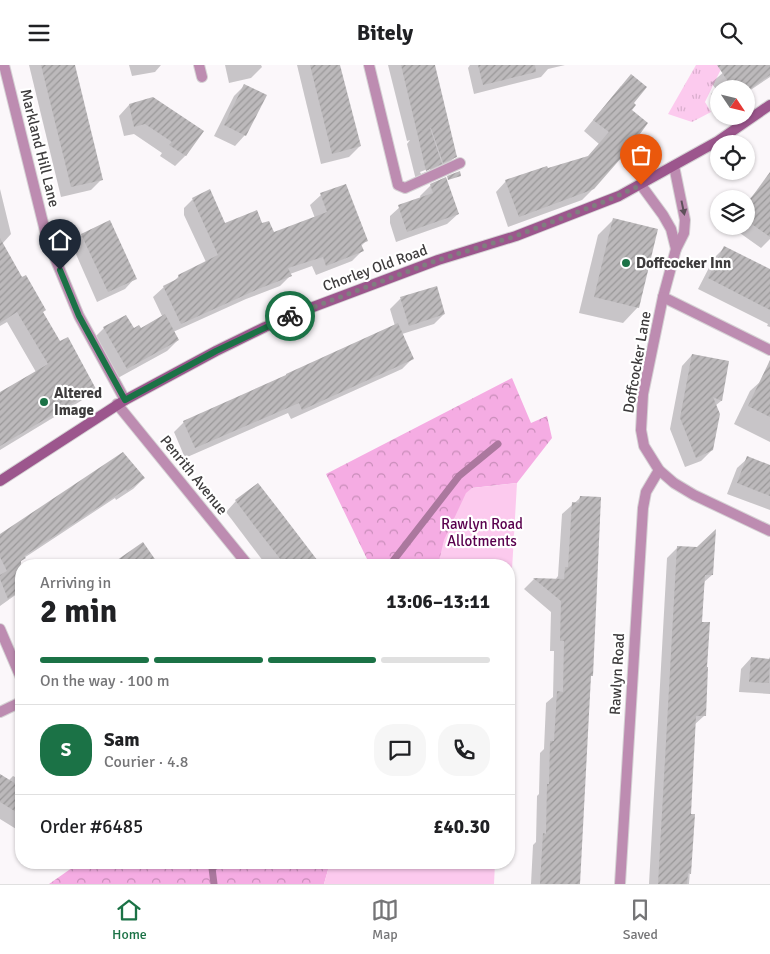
<!DOCTYPE html>
<html lang="en">
<head>
<meta charset="utf-8">
<style>
	:root { --surface:#fff; --page:#f6f6f6; --text:#202124; --muted:#757577; --line:#e0e0e0; --accent:#1b7246 }
	body { margin:0; font-family:Signika,sans-serif; background:var(--page); color:var(--text); height:100vh; display:flex; flex-direction:column; font-size:19px; white-space:nowrap }
	* { box-sizing:border-box; margin:0 }
	p { font-size:16px; color:var(--muted) }
	.icon { flex:none; width:28px; height:28px; fill:none; stroke:currentColor; stroke-width:2; stroke-linecap:round; stroke-linejoin:round }
	.map { position:relative; flex:1; overflow:hidden }
	.sheet { position:absolute; left:15px; top:494px; width:500px; height:310px; display:flex; flex-direction:column; background:var(--surface); border-radius:20px; box-shadow:0 1px 4px #0004 }
	.sheet>* { flex:none }
	.needle { width:32px; rotate:125deg }
	.controls { position:absolute; left:710px; top:15px; display:grid; gap:10px }
	.controls a { display:grid; place-items:center; width:45px; height:45px; border-radius:50%; background:var(--surface); box-shadow:0 1px 4px #0004; font-size:25px }
	.pin { position:absolute; display:grid; place-items:center; width:42px; height:42px; color:#fff; margin:-51px -21px; border-radius:50% 50% 50% 0; rotate:-45deg; box-shadow:0 0 5px #0007 }
	.pin .icon { rotate:45deg }
	.courier { position:absolute; display:grid; place-items:center; width:50px; height:50px; margin:-25px; border:4px solid #1b7246; border-radius:50%; background:#fff; color:#222; box-shadow:0 1px 6px #0007 }
	.overview em { font-style:normal; font-weight:700 }
	.overview div { display:flex; flex-direction:column-reverse }
	.overview { display:flex; align-items:center; justify-content:space-between; height:85px; padding:0 25px }
	h1 { font-size:32px; font-weight:700; line-height:38px }
	.bar { display:grid; grid-template-columns:repeat(4,1fr); gap:8px 5px; align-content:center; height:60px; padding:0 25px }
	.bar i { height:6px; border-radius:4px; background:var(--line) }
	.bar .on { background:var(--accent) }
	.bar p { grid-column:span 4 }
	.line { display:flex; align-items:center; gap:12px; padding:0 25px; border-top:1px solid var(--line) }
	.line div { flex:1 }
	.round { display:grid; place-items:center; flex:none; width:52px; height:52px; border-radius:20px; background:var(--page) }
	header { display:flex; justify-content:space-between; align-items:center; height:65px; padding:0 25px; background:var(--surface); font-size:22px; font-weight:700 }
	.tabs { display:flex; justify-content:space-around; align-items:center; height:70px; border-top:1px solid var(--line); background:var(--surface); font-size:14px; color:var(--muted) }
	.tabs a { display:grid; justify-items:center; gap:2px }
	.tabs .on { color:var(--accent) }
	.map>svg:first-child { display:block }
	.grass { fill:url(#grass-tufts) }
	.forest { fill:url(#forest-crowns) }
	.garden { fill:#fccaee }
	.shadow { fill:#0003; fill-rule:evenodd }
	.lines { fill:none; stroke-linecap:round; stroke-linejoin:round }
	.stream { stroke:#ab789e; stroke-width:7 }
	.building { fill:url(#building-hatch) }
	.minor-casing { stroke:#d5d2d4; stroke-width:12 }
	.secondary-casing { stroke:#d5d2d4; stroke-width:12 }
	.minor { stroke:#bd8cb1; stroke-width:10 }
	.secondary { stroke:#9c568d; stroke-width:10 }
	.oneway { fill:#5e505a }
	.done { stroke:#807d7f; stroke-width:5; stroke-dasharray:0 9 }
	.route { stroke:#1b7246; stroke-width:6 }
	.poi-dot { fill:#1b7246; stroke:#fff; stroke-width:2 }
	.labels { text-anchor:middle; dominant-baseline:central; stroke-width:4.5; stroke-linejoin:round; paint-order:stroke }
	.street-label { font-size:15px; fill:#3e3c3d; stroke:#fff }
	.poi-label { font-size:15px; font-weight:bold; fill:#3e3c3d; stroke:#fff; text-anchor:start }
	.park-label { font-size:15px; fill:#59004d; stroke:#fff }
</style>
</head>
<body>
<header><svg class="icon" aria-label="menu" viewBox="0 0 24 24"><path d="M4 6h16M4 12h16M4 18h16"/></svg>Bitely<svg class="icon" aria-label="search" viewBox="0 0 24 24"><circle cx="10" cy="10" r="6"/><path d="M15 15l6 6"/></svg></header>
<div class="map">
<svg width="770" height="819" viewBox="0 0 770 819">
	<defs>
		<pattern id="grass-tufts" width="24" height="20" patternUnits="userSpaceOnUse" patternTransform="scale(1.25)"><rect width="24" height="20" fill="#fccaee"/><path d="M3 7l-1-3M5 7V3M7 7l1-3M15 17l-1-3M17 17v-4M19 17l1-3" fill="none" stroke="#d9aecd"/></pattern>
		<pattern id="forest-crowns" width="20" height="18" patternUnits="userSpaceOnUse" patternTransform="scale(1.25)"><rect width="20" height="18" fill="#f5ace3"/><path d="M2 6a3 3 0 1 1 6 0M12 15a3 3 0 1 1 6 0" fill="none" stroke="#c88db9"/></pattern>
		<pattern id="building-hatch" width="6" height="6" patternUnits="userSpaceOnUse" patternTransform="scale(1.25)"><rect width="6" height="6" fill="#bcb9bb"/><path d="M-1 1l2-2M0 6l6-6M5 7l2-2" fill="none" stroke="#9a9899"/></pattern>
	</defs>
	<rect width="100%" height="100%" fill="#fbf7fa"/>
	<polygon class="grass" points="696,0 723,0 705,37 711,47 692,57 668,49"/>
	<g class="forest">
		<polygon points="512,313 531,358 547,351 552,373 517,418 472,423 438,500 363,500 368,496 326,409"/>
		<polygon points="79,798 330,798 324,819 49,819"/>
	</g>
	<g class="garden">
		<polygon points="517,418 509,557 509,500 438,500 444,475 466,428 472,423"/>
		<polygon points="330,798 495,798 494,819 324,819"/>
	</g>
	<g class="shadow">
		<polygon points="29,0 73,0 102,114 91,125 61,132"/>
		<polygon points="129,0 161,0 155,7 132,11"/>
		<polygon points="225,0 261,0 262,2 251,13 229,18"/>
		<polygon points="297,0 339,0 360,81 349,92 321,99"/>
		<path d="M388 0H434L456 91 445 102 416 115 407 79 410 75 407 76ZM430 103V105L421 109 420 107Z"/>
		<polygon points="470,0 565,0 548,4 541,12 474,29 468,3"/>
		<polygon points="732,0 770,0 770,12 746,28 746,24 719,24 719,41 711,29 716,24 711,18"/>
		<polygon points="245,20 245,70 235,81 214,71 234,31"/>
		<polygon points="621,21 632,38 630,46 593,124 582,135 508,162 496,127 506,116 587,93 599,79 584,66"/>
		<polygon points="153,34 186,90 175,101 160,91 162,88 134,69 124,71 119,51 129,40"/>
		<polygon points="763,119 770,124 770,174 761,183 730,161 746,161 746,138"/>
		<polygon points="431,120 458,149 447,159 396,177 390,158 390,151 401,141 421,134 420,131"/>
		<polygon points="0,124 11,169 2,179 59,277 94,324 84,334 0,385 0,329 36,307 7,257 0,261"/>
		<polygon points="321,130 366,176 360,182 362,186 352,196 316,210 312,201 290,209 290,211 280,221 246,234 173,267 178,275 167,286 116,314 93,274 104,263 125,251 134,265 141,265 163,253 153,232 164,222 173,217 179,211 206,197 184,150 184,143 195,132 225,160 261,160 273,168 315,153 310,140"/>
		<polygon points="614,154 638,242 623,258 579,248 598,170"/>
		<polygon points="82,170 135,213 125,224 97,237 72,180"/>
		<polygon points="724,183 770,211 770,262 767,261 768,259 698,224 714,193"/>
		<polygon points="436,222 444,249 434,259 402,269 413,293 402,304 291,354 288,348 185,393 174,367 184,357 395,261 390,244 400,234"/>
		<polygon points="692,290 727,297 721,336 715,341 712,385 701,396 685,402 670,364 682,301"/>
		<polygon points="761,316 770,320 770,377 734,359 750,326"/>
		<polygon points="748,393 770,401 770,445 727,429 737,403"/>
		<polygon points="144,413 133,424 116,435 115,433 24,493 16,501 21,509 21,526 0,541 0,471"/>
		<polygon points="580,433 578,819 531,819 533,780 536,777 537,731 539,729 540,688 544,684 546,638 553,632 554,586 550,586 551,547 524,524 534,514 555,515 558,511 562,449"/>
		<polygon points="236,436 319,500 266,500 226,447"/>
		<polygon points="678,482 712,510 703,518 701,558 706,603 704,651 694,660 689,750 694,750 689,819 649,819 667,493"/>
		<polygon points="21,561 21,574 16,567"/>
		<polygon points="770,592 770,629 739,627 741,604 751,593 768,595"/>
		<polygon points="0,711 8,716 13,711 21,715 21,767 0,754"/>
	</g>
	<g class="lines">
		<g class="stream">
			<polyline points="393,500 393,496 459,411 498,379"/>
			<polyline points="214,819 212,803 221,798"/>
		</g>
	</g>
	<g class="building">
		<polygon points="41,0 75,0 103,115 71,122"/>
		<polygon points="310,0 340,0 361,81 332,89"/>
		<polygon points="401,0 435,0 457,92 443,98 431,63 417,67"/>
		<polygon points="478,0 535,0 536,7 483,20"/>
		<polygon points="717,0 770,0 770,10 750,24 733,24"/>
		<polygon points="631,9 647,22 634,38 636,40 632,45 648,58 629,84 594,124 519,152 505,115 547,101 548,103 588,91 609,67 593,55"/>
		<polygon points="244,19 267,30 246,71 224,60"/>
		<polygon points="153,32 204,66 186,91 169,80 172,77 145,59 134,62 129,39"/>
		<polygon points="430,63 442,99 426,106 417,67"/>
		<polygon points="460,106 461,111 448,115 447,111"/>
		<polygon points="770,107 770,172 746,155 746,140"/>
		<polygon points="446,112 459,149 407,167 398,140 433,128 430,119"/>
		<polygon points="346,119 368,176 361,179 364,186 326,201 323,192 288,203 292,211 258,224 181,259 163,221 179,213 178,210 218,190 192,133 210,124 225,158 257,145 262,158 269,156 274,167 327,147 320,128"/>
		<polygon points="613,153 658,164 639,243 594,232"/>
		<polygon points="110,155 137,214 108,227 81,169"/>
		<polygon points="0,173 22,212 26,210 46,245 43,247 60,276 68,272 96,324 0,381 0,327 48,299 17,247 0,258"/>
		<polygon points="724,181 770,204 770,245 708,213"/>
		<polygon points="437,221 445,249 409,261 400,232"/>
		<polygon points="165,249 179,275 127,304 103,262 126,250 134,263 139,260 141,263"/>
		<polygon points="398,258 414,294 302,345 299,338 195,383 183,356 286,310 286,309"/>
		<polygon points="692,289 729,296 722,336 713,332 720,349 713,385 696,393 680,353"/>
		<polygon points="770,295 770,352 748,341"/>
		<polygon points="123,387 145,413 127,426 126,424 24,491 26,493 21,496 21,534 18,527 8,534 0,514 0,510 7,506 0,492 0,469"/>
		<polygon points="747,391 770,400 770,431 737,418"/>
		<polygon points="258,418 279,445 321,500 285,500 256,463 235,435"/>
		<polygon points="580,431 601,432 593,611 591,611 580,819 540,819 543,768 546,769 547,719 549,719 550,676 554,676 557,626 563,627 564,576 560,576 561,536 533,513 564,514 565,502 568,502 572,437 579,438"/>
		<polygon points="716,464 713,510 705,510 702,557 710,557 707,602 708,602 706,651 696,651 691,749 695,749 691,809 688,808 687,819 658,819 677,481 697,482"/>
		<polygon points="143,477 159,500 110,500"/>
		<polygon points="751,592 770,594 769,618 749,617"/>
		<polygon points="0,709 21,722 21,750 0,737"/>
	</g>
	<g class="lines">
		<defs>
			<g id="minor">
				<polyline points="4,0 47,174 79,251 125,335"/>
				<polyline points="199,0 202,12"/>
				<polyline points="369,0 398,120 405,123 460,98"/>
				<polyline points="674,101 685,155 684,168 676,184 663,232 643,329 641,365 644,381 659,405 674,418 694,430 770,466"/>
				<polyline points="641,120 663,150 671,164 676,184"/>
				<polyline points="663,232 770,285"/>
				<polyline points="117,339 248,500"/>
				<polyline points="0,564 21,613"/>
				<polyline points="0,647 21,637"/>
				<polyline points="620,819 643,443 646,427 659,405"/>
			</g>
			<polyline id="secondary" points="0,416 125,335 216,286 265,262 313,242 438,195 516,171 619,131 718,76 770,40"/>
		</defs>
		<use href="#minor" class="minor-casing"/>
		<use href="#secondary" class="secondary-casing"/>
		<use href="#minor" class="minor"/>
		<use href="#secondary" class="secondary"/>
	</g>
	<defs><path id="oneway-solid" d="M-6-.8H1V-3.2L6.5 0L1 3.2V.8H-6Z" transform="scale(1.25)"/></defs>
	<use class="oneway" href="#oneway-solid" transform="translate(683 143) rotate(78)"/>
	<g class="lines">
		<polyline class="done" points="290,251 438,195 516,171 606,136 641,120"/>
		<polyline class="route" points="60,205 79,251 125,335 216,286 290,251"/>
	</g>
	<g class="poi-dot">
		<circle cx="626" cy="198" r="5"/>
		<circle cx="44" cy="337" r="5"/>
	</g>
	<g class="labels">
		<g class="street-label">
			<text transform="translate(40 83) rotate(76)">Markland Hill Lane</text>
			<text transform="translate(375 203) rotate(-20)">Chorley Old Road</text>
			<text transform="translate(637 297) rotate(-80)">Doffcocker Lane</text>
			<text transform="translate(194 410) rotate(51)">Penrith Avenue</text>
			<text transform="translate(617 609) rotate(-87)">Rawlyn Road</text>
		</g>
		<g class="poi-label">
			<text x="636" y="198">Doffcocker Inn</text>
			<text x="54" y="328">Altered<tspan x="54" dy="17">Image</tspan></text>
		</g>
		<g class="park-label">
			<text x="482" y="459">Rawlyn Road<tspan x="482" dy="17">Allotments</tspan></text>
		</g>
	</g>
</svg>
<div class="controls">
<a><svg class="needle" viewBox="-14 -14 28 28"><path d="M0-13l5 13h-10z" fill="#e53935"/><path d="M0 13l5-13h-10z" fill="#757577"/></svg></a>
<a><svg class="icon" aria-label="locate" viewBox="0 0 24 24"><circle cx="12" cy="12" r="6"/><path d="M12 2v4M12 18v4M2 12h4M18 12h4"/></svg></a>
<a><svg class="icon" aria-label="layers" viewBox="0 0 24 24"><path d="M12 4l9 5-9 5-9-5zM3 14l9 5 9-5"/></svg></a>
</div>
<div class="pin" style="left:641px;top:120px;background:#ea580c"><svg class="icon" aria-label="bag" viewBox="0 0 24 24"><path d="M5 8h14l-1 12H6zM9 8a3 3 0 0 1 6 0"/></svg></div>
<div class="pin" style="left:60px;top:205px;background:#1f2937"><svg class="icon" aria-label="home" viewBox="0 0 24 24"><path d="M3 11l9-7 9 7M6 9v11h12V9"/></svg></div>
<div class="courier" style="left:290px;top:251px"><svg class="icon" aria-label="bike" viewBox="0 0 24 24"><circle cx="6" cy="16" r="4"/><circle cx="18" cy="16" r="4"/><path d="M6 16l4-8h5l3 8M10 8l3 8H6M13 5h3"/></svg></div>
<section class="sheet">
<div class="overview"><div><h1>2 min</h1><p>Arriving in</p></div><em>13:06–13:11</em></div>
<div class="bar"><i class="on"></i><i class="on"></i><i class="on"></i><i></i><p>On the way · 100 m</p></div>
<div class="line" style="height:90px"><b class="round" style="background:var(--accent);color:#fff">S</b><div><b>Sam</b><p>Courier · 4.8</p></div><a class="round"><svg class="icon" aria-label="chat" viewBox="0 0 24 24"><path d="M4 5h16v11H9l-5 4z"/></svg></a><a class="round"><svg class="icon" aria-label="phone" viewBox="0 0 24 24"><path d="M5 4h4l2 5-3 2q2 4 5 5l2-3 5 2v4C11 20 4 13 5 4z"/></svg></a></div>
<div class="line" style="height:65px"><div>Order #6485</div><b>£40.30</b></div>
</section>
</div>
<nav class="tabs">
<a class="on"><svg class="icon" aria-label="home" viewBox="0 0 24 24"><path d="M3 11l9-7 9 7M6 9v11h12V9"/></svg>Home</a>
<a><svg class="icon" aria-label="map" viewBox="0 0 24 24"><path d="M3 6l6-2 6 2 6-2v14l-6 2-6-2-6 2zM9 4v14M15 6v14"/></svg>Map</a>
<a><svg class="icon" aria-label="saved" viewBox="0 0 24 24"><path d="M7 4h10v16l-5-4-5 4z"/></svg>Saved</a>
</nav>
</body>
</html>
